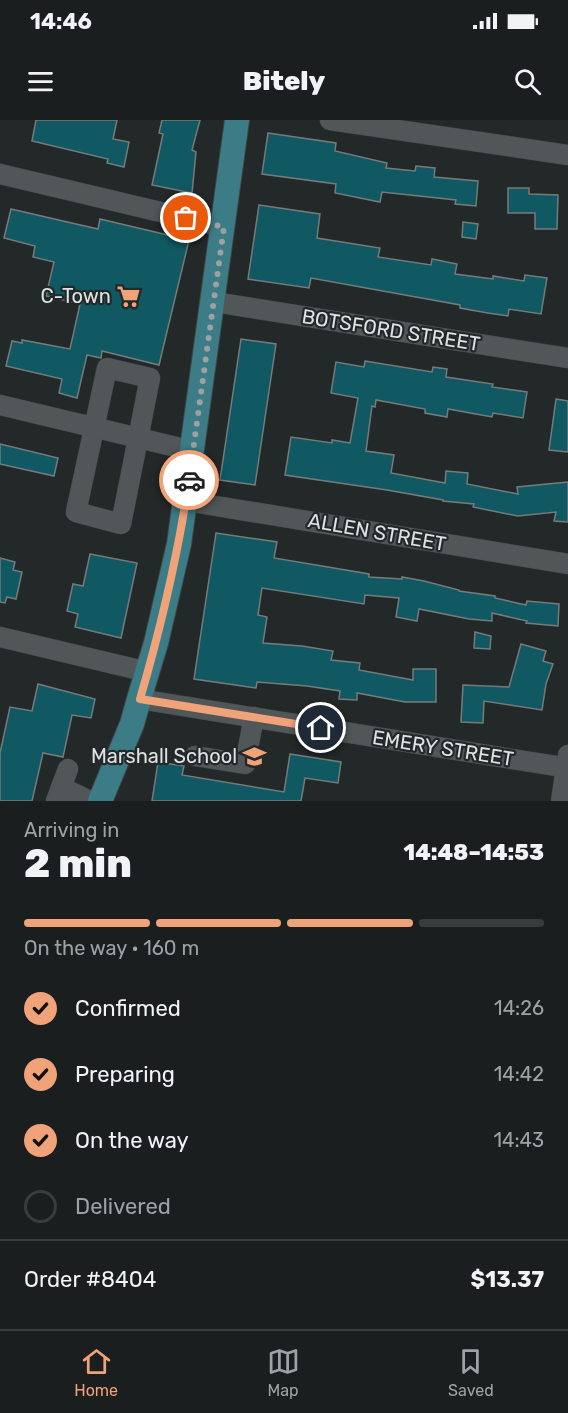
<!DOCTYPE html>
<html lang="en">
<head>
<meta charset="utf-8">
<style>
	:root { --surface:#1a1e1f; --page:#272b2c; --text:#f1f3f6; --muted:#9fa2a4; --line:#383c3d; --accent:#f0a279 }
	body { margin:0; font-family:Rubik,sans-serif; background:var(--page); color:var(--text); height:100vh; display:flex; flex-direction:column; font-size:22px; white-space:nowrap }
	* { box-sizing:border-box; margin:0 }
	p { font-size:20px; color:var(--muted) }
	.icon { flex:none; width:33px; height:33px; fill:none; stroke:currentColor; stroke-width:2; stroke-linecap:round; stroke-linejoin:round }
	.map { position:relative; height:681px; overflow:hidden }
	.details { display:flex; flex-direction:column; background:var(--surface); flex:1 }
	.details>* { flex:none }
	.pin { position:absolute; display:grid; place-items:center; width:51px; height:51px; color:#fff; margin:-26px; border:3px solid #fff; border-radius:50%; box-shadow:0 2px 6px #0007 }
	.courier { position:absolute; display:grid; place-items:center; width:60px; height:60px; margin:-30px; border:4px solid #f0a279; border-radius:50%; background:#fff; color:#222; box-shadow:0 2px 8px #0007 }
	.head em { font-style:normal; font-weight:800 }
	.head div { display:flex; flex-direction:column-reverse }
	.head { display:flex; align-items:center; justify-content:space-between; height:102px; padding:0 24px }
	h1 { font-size:39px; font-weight:800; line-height:45px }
	.bar { display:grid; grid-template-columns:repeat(4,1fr); gap:9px 6px; align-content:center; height:72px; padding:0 24px }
	.bar i { height:8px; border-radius:4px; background:var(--line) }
	.bar .current { background:var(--accent) }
	.bar p { grid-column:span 4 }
	.line { display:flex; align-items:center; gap:15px; padding:0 24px; border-top:2px solid var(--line) }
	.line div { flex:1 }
	ol { padding:0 24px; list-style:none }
	li { display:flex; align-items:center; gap:18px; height:66px }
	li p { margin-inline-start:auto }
	li .icon { padding:6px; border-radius:50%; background:var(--accent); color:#111; stroke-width:4 }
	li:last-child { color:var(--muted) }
	li i { width:33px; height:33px; border:3px solid var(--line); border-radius:50% }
	.status { display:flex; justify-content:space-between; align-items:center; height:42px; padding:0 30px; background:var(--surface); direction:ltr }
	.status svg { height:16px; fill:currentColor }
	header { display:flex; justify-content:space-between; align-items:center; height:78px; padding:0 24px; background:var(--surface); font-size:27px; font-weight:800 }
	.tabs { display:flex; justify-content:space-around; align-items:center; height:84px; border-top:2px solid var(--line); background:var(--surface); font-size:16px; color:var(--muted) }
	.tabs a { display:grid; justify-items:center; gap:3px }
	.tabs .current { color:var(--accent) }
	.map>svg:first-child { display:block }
	.building { fill:#105862; stroke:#757b7c; stroke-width:1.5 }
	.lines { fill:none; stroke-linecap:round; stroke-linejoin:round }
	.minor-casing { stroke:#3f4344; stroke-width:21 }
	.major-casing { stroke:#3f4344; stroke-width:26 }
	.minor { stroke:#515758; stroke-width:20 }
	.major { stroke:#3b7c86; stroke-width:24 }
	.done { stroke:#9da1a2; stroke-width:6; stroke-dasharray:0 10.8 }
	.route { stroke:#f0a279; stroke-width:8 }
	.labels { text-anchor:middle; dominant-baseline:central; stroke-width:4.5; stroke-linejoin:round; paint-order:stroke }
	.poi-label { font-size:20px; fill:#dfe2e3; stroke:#232829; text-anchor:end }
	.street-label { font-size:20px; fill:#dfe2e3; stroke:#232829 }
</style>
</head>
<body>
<div class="status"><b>14:46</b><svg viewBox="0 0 49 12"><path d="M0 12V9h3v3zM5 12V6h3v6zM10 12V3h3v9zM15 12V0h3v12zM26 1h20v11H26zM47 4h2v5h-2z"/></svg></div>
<header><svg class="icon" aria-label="menu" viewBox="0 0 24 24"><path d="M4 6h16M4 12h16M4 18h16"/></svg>Bitely<svg class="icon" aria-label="search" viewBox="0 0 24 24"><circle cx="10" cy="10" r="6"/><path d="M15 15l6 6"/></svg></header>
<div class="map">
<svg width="568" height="681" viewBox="0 0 568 681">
	<rect width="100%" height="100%" fill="#232829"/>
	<g class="building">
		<polygon points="36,0 117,0 113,19 129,22 124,47 107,43 108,39 32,21"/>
		<polygon points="162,0 200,0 192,30 196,32 192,73 152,65 163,14 159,13"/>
		<polygon points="268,13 336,23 335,31 387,43 386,48 415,51 416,46 435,48 434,57 478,61 476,86 455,84 456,80 382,72 380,82 335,73 336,64 262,54"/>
		<polygon points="508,68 529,68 529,74 558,75 557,109 535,109 535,93 508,93"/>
		<polygon points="259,85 320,94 317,118 380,128 378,137 431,145 432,139 457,144 455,154 493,159 493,156 524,161 525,155 547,158 541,194 509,189 508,196 488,193 460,188 460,185 311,158 309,168 248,159"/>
		<polygon points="11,89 98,109 100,99 189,120 159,245 102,231 101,238 87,235 77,278 59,273 62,259 6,246 12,221 22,223 22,220 70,229 80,184 46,176 54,142 33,137 35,126 4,118"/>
		<polygon points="463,102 478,104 476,119 462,117"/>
		<polygon points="241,219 276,224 255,365 220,360"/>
		<polygon points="365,241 432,252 433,247 447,249 446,257 493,264 492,267 527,272 523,298 493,293 492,297 448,289 447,297 425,293 425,289 376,280 375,287 372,286 366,331 394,335 391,353 445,363 446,351 468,353 467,364 518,374 517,367 568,362 568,402 554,401 556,392 518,396 473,387 474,384 443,381 443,380 387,370 285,355 291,317 332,323 332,320 350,323 358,278 331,273 336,242 364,247"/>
		<polygon points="556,279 568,281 568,332 549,330"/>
		<polygon points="0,324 58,338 54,356 0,344"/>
		<polygon points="216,413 277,422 274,438 369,454 369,457 402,459 402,457 424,461 459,470 459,471 495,476 495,478 526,485 527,481 559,484 558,506 526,503 527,501 492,493 492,501 469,499 419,489 417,501 396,497 399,478 365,475 364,484 262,468 258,495 267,497 263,523 302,526 333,531 331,540 360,543 359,550 413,560 413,549 436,549 436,582 405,582 357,573 357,580 339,579 340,571 307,566 257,562 256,568 194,559"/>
		<polygon points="90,434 137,443 121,518 75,507 78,494 67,491 73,464 83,466"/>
		<polygon points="0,438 15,442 13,450 22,452 16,479 7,477 5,483 0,482"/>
		<polygon points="475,512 491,516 490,529 474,528"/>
		<polygon points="521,524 546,531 543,541 553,544 546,564 542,590 484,581 483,603 461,602 463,565 509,567"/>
		<polygon points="38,564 95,579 91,598 72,595 63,637 43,633 32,681 0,681 0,633 10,587 32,591"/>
		<polygon points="290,634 341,642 338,663 305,658 301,681 152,681 158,642 184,646 182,655 284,672"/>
	</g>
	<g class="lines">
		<defs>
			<g id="minor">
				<polyline points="330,0 568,35"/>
				<polyline points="0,54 224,107"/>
				<polyline points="214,182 568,238"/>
				<polygon points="107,248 150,258 121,404 76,392"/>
				<polyline points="0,285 193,331"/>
				<polyline points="186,381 568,444"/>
				<polyline points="0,517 148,552"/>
				<polyline points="139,579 568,648"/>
				<polyline points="195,636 245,644 254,597"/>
				<polyline points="61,667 90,681"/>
				<polyline points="56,681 68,649"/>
				<polyline points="561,681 568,635"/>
			</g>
			<polyline id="major" points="100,681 132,604 139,579 156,523 179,424 237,0"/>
		</defs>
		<use href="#minor" class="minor-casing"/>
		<use href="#major" class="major-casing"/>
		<use href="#minor" class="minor"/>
		<use href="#major" class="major"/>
	</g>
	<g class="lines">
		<polyline class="done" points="186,98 224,107 189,360"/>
		<path class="route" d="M189 360C178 435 161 507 140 579L321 608"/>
	</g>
	<defs>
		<symbol id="supermarket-bare" viewBox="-9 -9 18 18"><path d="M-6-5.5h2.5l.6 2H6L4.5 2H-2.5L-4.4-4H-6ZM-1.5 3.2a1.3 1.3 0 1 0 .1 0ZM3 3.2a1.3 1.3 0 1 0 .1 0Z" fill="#f0a279" stroke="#232829" stroke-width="2.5" paint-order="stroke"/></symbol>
		<symbol id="school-bare" viewBox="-9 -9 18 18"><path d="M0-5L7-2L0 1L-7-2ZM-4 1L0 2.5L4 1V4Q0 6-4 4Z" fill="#f0a279" stroke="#232829" stroke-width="2.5" paint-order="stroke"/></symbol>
	</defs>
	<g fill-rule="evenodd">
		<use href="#supermarket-bare" x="112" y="160" width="33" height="33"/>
		<use href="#school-bare" x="238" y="620" width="33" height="33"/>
	</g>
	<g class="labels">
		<g class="poi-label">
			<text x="111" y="176">C-Town</text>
			<text x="237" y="636">Marshall School</text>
		</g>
		<g class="street-label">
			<text transform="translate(391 210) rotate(9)">BOTSFORD STREET</text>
			<text transform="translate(377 412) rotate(10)">ALLEN STREET</text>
			<text transform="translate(443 628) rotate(9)">EMERY STREET</text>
		</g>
	</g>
</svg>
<div class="pin" style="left:186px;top:98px;background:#ea580c"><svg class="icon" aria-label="bag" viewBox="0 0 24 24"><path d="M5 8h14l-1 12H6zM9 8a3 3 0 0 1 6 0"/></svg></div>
<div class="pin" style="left:321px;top:608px;background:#1f2937"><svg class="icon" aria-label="home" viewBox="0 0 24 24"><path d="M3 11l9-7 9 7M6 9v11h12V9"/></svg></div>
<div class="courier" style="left:189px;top:360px"><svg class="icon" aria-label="car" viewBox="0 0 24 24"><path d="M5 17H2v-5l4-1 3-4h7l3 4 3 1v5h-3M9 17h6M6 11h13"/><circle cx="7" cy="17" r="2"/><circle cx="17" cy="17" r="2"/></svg></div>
</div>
<section class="details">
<div class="head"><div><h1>2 min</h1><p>Arriving in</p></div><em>14:48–14:53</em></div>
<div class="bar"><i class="current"></i><i class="current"></i><i class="current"></i><i></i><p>On the way · 160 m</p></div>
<ol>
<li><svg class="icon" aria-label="check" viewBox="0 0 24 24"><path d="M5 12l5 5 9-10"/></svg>Confirmed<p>14:26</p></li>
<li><svg class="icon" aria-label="check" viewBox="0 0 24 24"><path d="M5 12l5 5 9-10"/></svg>Preparing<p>14:42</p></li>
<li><svg class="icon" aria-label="check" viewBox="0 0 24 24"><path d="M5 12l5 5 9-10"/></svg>On the way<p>14:43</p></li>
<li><i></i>Delivered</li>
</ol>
<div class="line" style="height:78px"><div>Order #8404</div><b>$13.37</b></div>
</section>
<nav class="tabs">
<a class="current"><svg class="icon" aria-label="home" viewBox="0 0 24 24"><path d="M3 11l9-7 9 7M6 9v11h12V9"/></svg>Home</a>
<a><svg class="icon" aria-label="map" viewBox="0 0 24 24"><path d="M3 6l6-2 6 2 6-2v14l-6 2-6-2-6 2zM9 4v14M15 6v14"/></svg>Map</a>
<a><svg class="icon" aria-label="saved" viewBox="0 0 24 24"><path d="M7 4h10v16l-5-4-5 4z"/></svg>Saved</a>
</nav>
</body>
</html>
